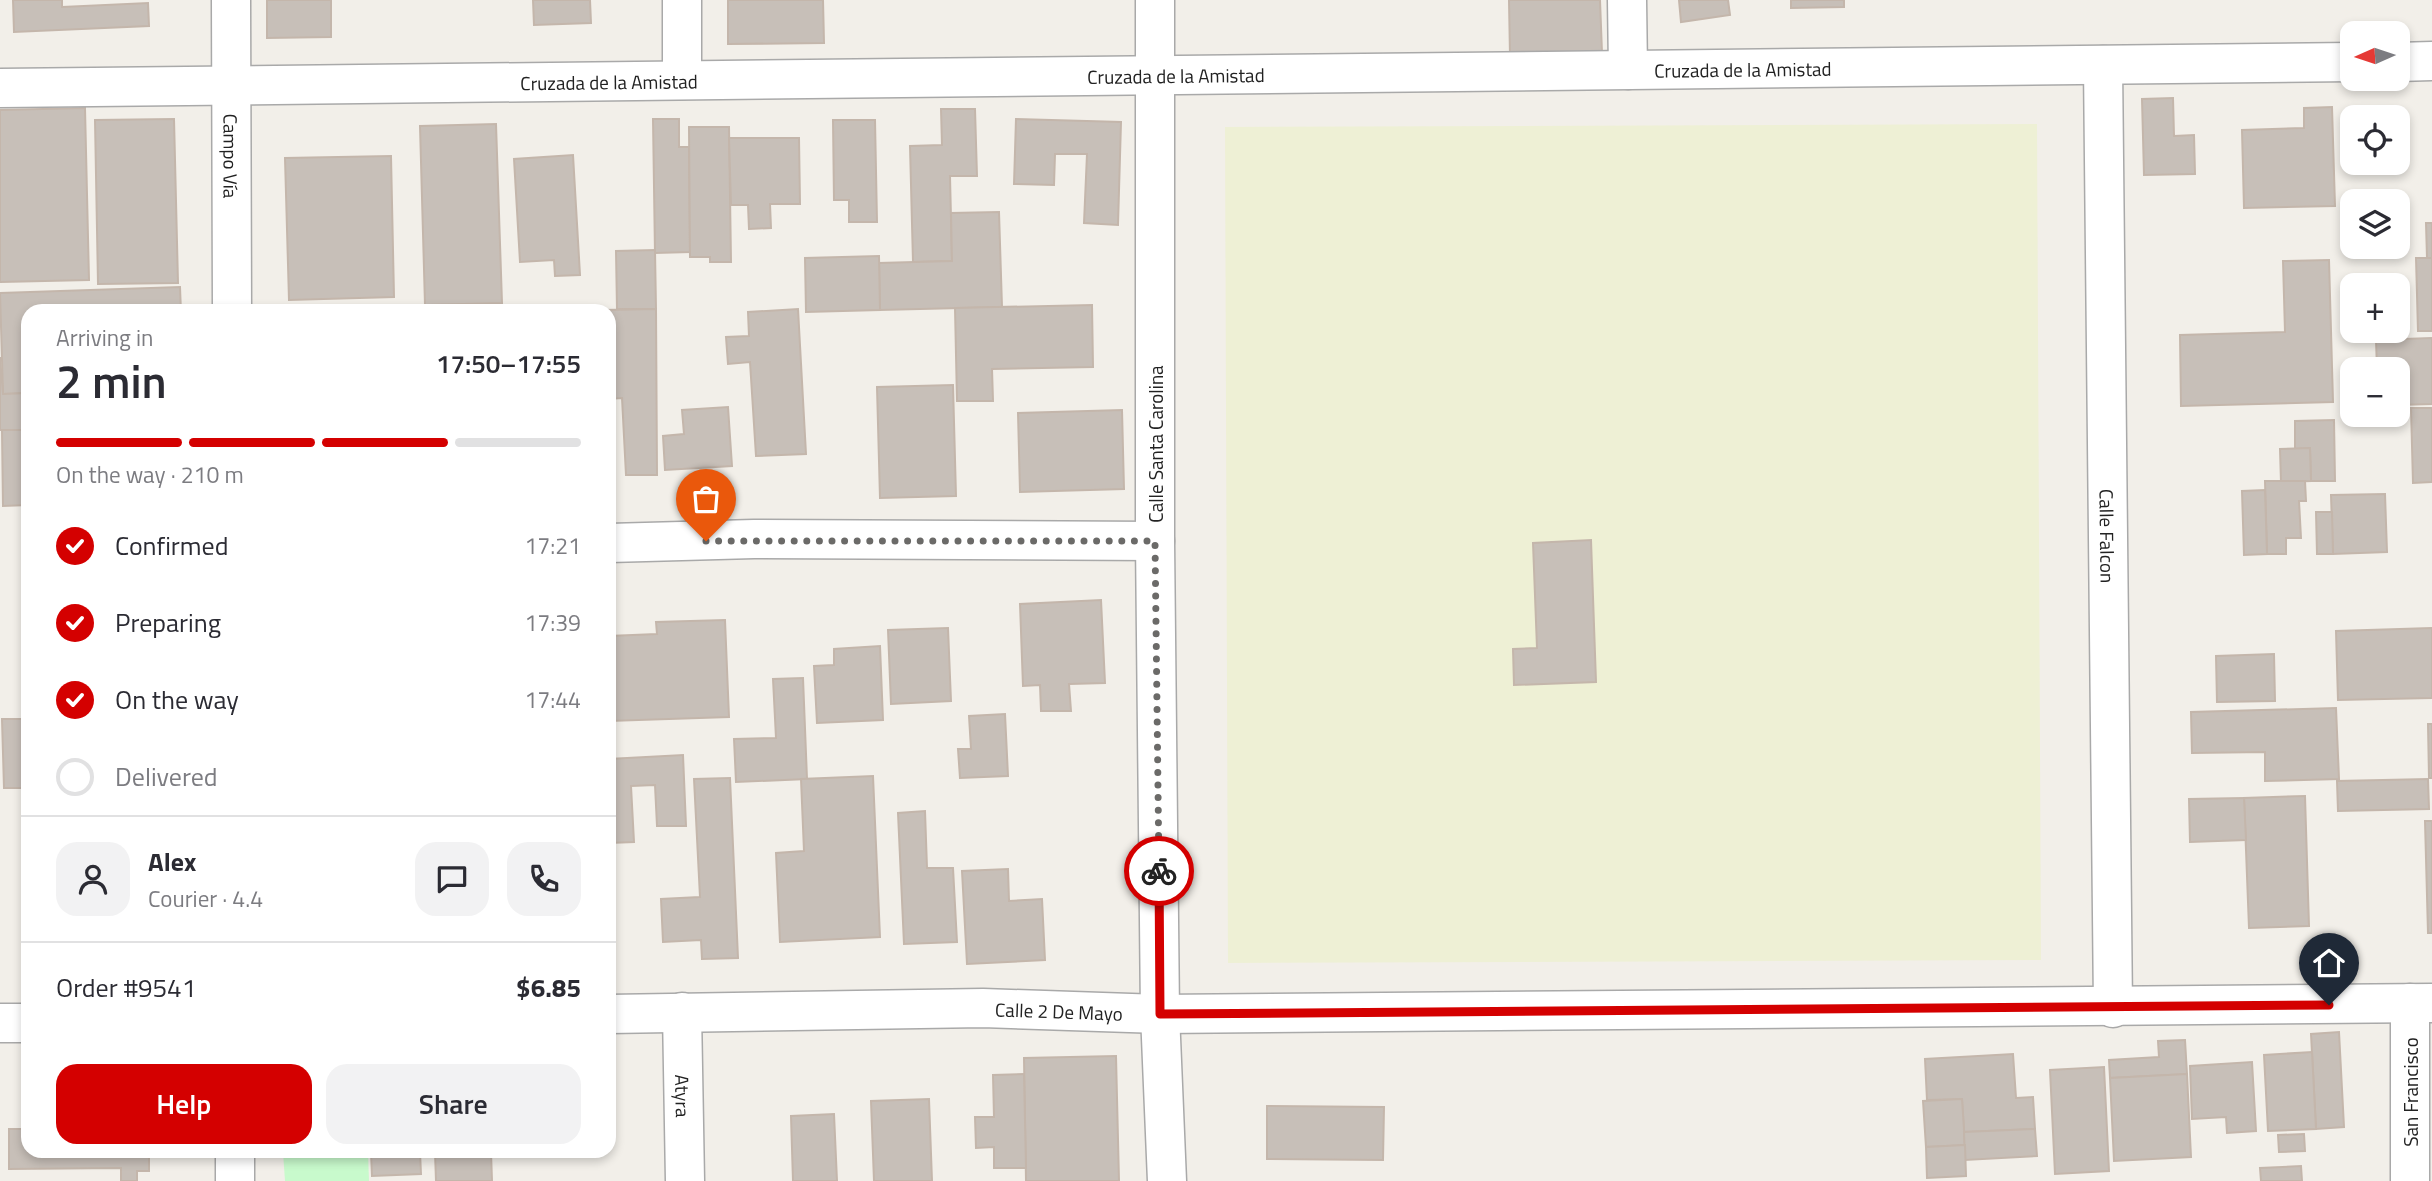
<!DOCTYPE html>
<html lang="en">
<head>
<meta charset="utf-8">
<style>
	:root { --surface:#fff; --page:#f2f2f3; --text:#2b2b33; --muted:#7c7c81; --line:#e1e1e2; --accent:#d40000 }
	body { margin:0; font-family:"Titillium Web",sans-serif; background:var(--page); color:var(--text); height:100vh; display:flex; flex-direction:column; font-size:26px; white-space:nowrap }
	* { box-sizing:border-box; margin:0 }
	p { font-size:23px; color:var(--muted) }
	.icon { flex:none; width:38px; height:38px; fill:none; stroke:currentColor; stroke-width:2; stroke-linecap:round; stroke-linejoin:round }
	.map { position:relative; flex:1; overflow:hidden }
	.side { position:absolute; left:21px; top:304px; width:595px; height:854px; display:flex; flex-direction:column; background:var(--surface); border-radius:21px; box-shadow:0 4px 10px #0003 }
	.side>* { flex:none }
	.needle { width:46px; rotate:267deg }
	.fabs { position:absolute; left:2340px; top:21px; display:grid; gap:14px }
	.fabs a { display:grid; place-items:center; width:70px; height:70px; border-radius:14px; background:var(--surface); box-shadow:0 4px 10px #0003; font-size:35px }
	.pin { position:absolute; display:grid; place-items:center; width:60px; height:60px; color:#fff; margin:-72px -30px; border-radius:50% 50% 50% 0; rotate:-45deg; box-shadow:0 0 7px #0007 }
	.pin .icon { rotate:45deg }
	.courier { position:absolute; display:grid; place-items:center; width:70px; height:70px; margin:-35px; border:5px solid #d40000; border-radius:50%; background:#fff; color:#222; box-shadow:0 2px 9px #0007 }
	.head em { font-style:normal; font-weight:600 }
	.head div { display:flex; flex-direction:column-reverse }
	.head { display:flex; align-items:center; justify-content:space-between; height:119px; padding:0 35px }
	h1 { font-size:46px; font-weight:600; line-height:52px }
	.bar { display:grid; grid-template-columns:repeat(4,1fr); gap:10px 7px; align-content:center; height:84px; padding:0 35px }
	.bar i { height:9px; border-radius:5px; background:var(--line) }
	.bar .selected { background:var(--accent) }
	.bar p { grid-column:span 4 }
	.line { display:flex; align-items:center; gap:18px; padding:0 35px; border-top:2px solid var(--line) }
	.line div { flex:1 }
	.round { display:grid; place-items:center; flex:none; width:74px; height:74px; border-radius:21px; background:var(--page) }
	ol { padding:0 35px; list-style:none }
	li { display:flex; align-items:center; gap:21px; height:77px }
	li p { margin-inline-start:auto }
	li .icon { padding:7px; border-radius:50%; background:var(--accent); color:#fff; stroke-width:4 }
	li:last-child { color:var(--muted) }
	li i { width:38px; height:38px; border:4px solid var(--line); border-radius:50% }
	.action { display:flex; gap:14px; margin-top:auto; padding:14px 35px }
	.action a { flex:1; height:80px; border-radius:21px; background:var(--accent); color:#fff; font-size:28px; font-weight:600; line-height:80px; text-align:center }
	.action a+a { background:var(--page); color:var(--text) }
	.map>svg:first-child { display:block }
	.farmland { fill:#eef0d5 }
	.park { fill:#c8facc }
	.building { fill:#c7bfb8; stroke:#c4b6ab; stroke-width:2 }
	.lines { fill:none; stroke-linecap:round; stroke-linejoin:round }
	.street-casing { stroke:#a9a9a9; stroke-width:41 }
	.street { stroke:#fff; stroke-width:38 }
	.done { stroke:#6b6a68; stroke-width:7; stroke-dasharray:0 12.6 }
	.route { stroke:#d40000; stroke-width:9 }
	.labels { text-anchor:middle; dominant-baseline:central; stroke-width:5; stroke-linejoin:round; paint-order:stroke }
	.street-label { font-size:19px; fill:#222; stroke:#fff }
</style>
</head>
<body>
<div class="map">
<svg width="2432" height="1181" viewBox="0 0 2432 1181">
	<rect width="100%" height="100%" fill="#f2efe9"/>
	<polygon class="farmland" points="2037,124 2041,960 1228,963 1225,127"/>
	<polygon class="park" points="283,1152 368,1152 369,1181 285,1181"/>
	<g class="building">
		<polygon points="13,0 62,0 62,7 148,3 149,26 14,32"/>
		<polygon points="267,0 331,0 331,37 267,38"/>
		<polygon points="533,0 590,0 591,23 534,25"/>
		<polygon points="728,0 823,0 824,43 728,44"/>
		<polygon points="1509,0 1600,0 1602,53 1510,56"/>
		<polygon points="1679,0 1728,0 1730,15 1681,22"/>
		<polygon points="1791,0 1844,0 1844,7 1791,8"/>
		<polygon points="2173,98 2174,136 2194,135 2195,174 2144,175 2142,99"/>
		<polygon points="2332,107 2335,206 2244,208 2242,130 2304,128 2304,108"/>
		<polygon points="85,108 89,280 0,282 0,110"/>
		<polygon points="941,109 975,109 977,176 950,176 952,261 913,262 910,146 942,145"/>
		<polygon points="174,119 178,283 98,284 95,120"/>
		<polygon points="653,119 679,119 679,147 689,147 690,252 655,253"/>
		<polygon points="1016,119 1121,122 1118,225 1084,223 1087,154 1055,154 1054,185 1014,184"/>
		<polygon points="833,120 875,120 877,222 849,222 849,200 834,200"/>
		<polygon points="496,124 502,303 425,305 420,126"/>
		<polygon points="689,127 729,127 731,262 710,262 710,257 690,257"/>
		<polygon points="729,138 799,138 800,204 770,204 771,228 749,229 748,205 731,205"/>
		<polygon points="573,155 580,275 555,276 554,260 520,262 514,159"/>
		<polygon points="391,156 394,297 289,300 285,158"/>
		<polygon points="999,212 1002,307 880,310 879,263 952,261 951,213"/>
		<polygon points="2426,223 2432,223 2432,258 2427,258"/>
		<polygon points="655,250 656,309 617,309 616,251"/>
		<polygon points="879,256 880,310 806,312 805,258"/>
		<polygon points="2416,258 2432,258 2432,331 2418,331"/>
		<polygon points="2329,260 2333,402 2181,406 2180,335 2285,332 2283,261"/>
		<polygon points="180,287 181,312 28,312 28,393 3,394 0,293"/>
		<polygon points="1092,305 1093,367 992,369 993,401 957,401 955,308"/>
		<polygon points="656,309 657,475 626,475 622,398 609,399 609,312 606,310"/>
		<polygon points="798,309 806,454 756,456 750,362 728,364 726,337 749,336 748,312"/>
		<polygon points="2432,338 2432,404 2398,405 2398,369 2377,369 2376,340"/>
		<polygon points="0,357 3,394 28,393 28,430 0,430"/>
		<polygon points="953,385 956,496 880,498 877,387"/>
		<polygon points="728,407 732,466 665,470 663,436 684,434 682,410"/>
		<polygon points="2411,408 2432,408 2432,482 2413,483"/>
		<polygon points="1122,410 1124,489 1020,492 1018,413"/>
		<polygon points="2334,420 2335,481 2311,481 2310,448 2295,449 2295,421"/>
		<polygon points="2,430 28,430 28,505 3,506"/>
		<polygon points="2310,448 2311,481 2281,482 2280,449"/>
		<polygon points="2265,481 2305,481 2306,501 2299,501 2301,538 2286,538 2286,554 2267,554"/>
		<polygon points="2265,490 2267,554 2244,555 2242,491"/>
		<polygon points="2385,494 2387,552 2333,554 2331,495"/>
		<polygon points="24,505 28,505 28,581 26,581"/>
		<polygon points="2316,512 2332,512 2333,554 2317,554"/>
		<polygon points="1591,540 1596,682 1514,685 1513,649 1537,648 1533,543"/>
		<polygon points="1101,600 1105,683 1069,684 1071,711 1041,711 1040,685 1023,686 1020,604"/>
		<polygon points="725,620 729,717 609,721 609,636 657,634 656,622"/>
		<polygon points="948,628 951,701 891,704 888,630"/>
		<polygon points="2432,628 2432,698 2338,700 2336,631"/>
		<polygon points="880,646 883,720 817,723 814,666 834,665 834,649"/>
		<polygon points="2274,654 2275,701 2217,702 2216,656"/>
		<polygon points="803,678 807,779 736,782 734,739 776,738 773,679"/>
		<polygon points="2336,708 2339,779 2265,781 2265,752 2192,753 2191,712"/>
		<polygon points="1005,714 1008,776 960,778 958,749 971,749 969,716"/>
		<polygon points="2,719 28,719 28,788 4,788"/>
		<polygon points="2428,724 2432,724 2432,778 2429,778"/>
		<polygon points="683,755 686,826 657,826 655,785 631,786 634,842 609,843 609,759"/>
		<polygon points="873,776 880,937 780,942 776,853 804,851 801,779"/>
		<polygon points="730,778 738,958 702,959 701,940 663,942 661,899 700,897 694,779"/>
		<polygon points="2428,779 2429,809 2338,811 2337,781"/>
		<polygon points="2305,796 2309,926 2249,928 2244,798"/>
		<polygon points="2244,798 2246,840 2190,842 2189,799"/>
		<polygon points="925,811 927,868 953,868 957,942 904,944 898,813"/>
		<polygon points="2425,821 2432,821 2432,933 2428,933"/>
		<polygon points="1008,869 1009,901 1042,899 1045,960 967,964 962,871"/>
		<polygon points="2339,1032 2344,1127 2316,1129 2311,1034"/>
		<polygon points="2185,1040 2187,1074 2110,1078 2109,1060 2159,1057 2158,1041"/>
		<polygon points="2312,1052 2316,1129 2268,1131 2264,1055"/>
		<polygon points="2013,1054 2016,1098 2033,1097 2035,1129 1964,1132 1962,1099 1927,1100 1925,1059"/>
		<polygon points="1116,1056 1119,1181 1026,1181 1024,1058"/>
		<polygon points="2252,1062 2256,1131 2227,1133 2226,1117 2192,1119 2190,1066"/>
		<polygon points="2104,1067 2109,1171 2055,1174 2050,1070"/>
		<polygon points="1024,1074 1026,1168 994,1168 994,1147 976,1148 975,1117 994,1117 993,1075"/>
		<polygon points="2187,1074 2191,1157 2114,1161 2110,1078"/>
		<polygon points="929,1099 932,1181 874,1181 871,1101"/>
		<polygon points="1962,1099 1965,1145 1926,1147 1923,1101"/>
		<polygon points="1267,1106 1384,1107 1383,1160 1267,1159"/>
		<polygon points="834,1114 837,1181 793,1181 791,1116"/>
		<polygon points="9,1129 28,1129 28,1152 149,1152 149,1171 137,1171 137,1181 121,1181 121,1168 9,1169"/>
		<polygon points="2035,1129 2037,1156 1965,1160 1964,1132"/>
		<polygon points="2304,1134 2305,1151 2279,1152 2278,1135"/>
		<polygon points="1965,1145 1966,1176 1927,1178 1926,1147"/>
		<polygon points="371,1152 420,1152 421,1174 372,1176"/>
		<polygon points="435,1152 491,1152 492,1181 436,1181"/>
		<polygon points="2301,1166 2302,1181 2261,1181 2260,1168"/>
	</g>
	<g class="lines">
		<defs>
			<g id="street">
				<path id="s1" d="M231 0 232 312"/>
				<polyline points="1155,0 1155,541 1160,1014 1167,1181"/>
				<polyline points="1627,0 1628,70"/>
				<polyline points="2398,62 2432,61"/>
				<path id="s2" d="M2103 65 2113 1008"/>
				<polyline points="682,80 682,0"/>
				<path id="s3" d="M0 88 2352 62"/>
				<polyline points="609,543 754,539 1155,541"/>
				<polyline points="2410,1003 2410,1181"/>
				<path id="s4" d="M682 1012 685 1181"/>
				<path id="s5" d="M609 1014 983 1008 1160 1014 2432 1003"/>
				<polyline points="0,1023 28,1023"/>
				<polyline points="235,1152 235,1181"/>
			</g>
		</defs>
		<use href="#street" class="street-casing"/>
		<use href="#street" class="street"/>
	</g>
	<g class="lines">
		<polyline class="done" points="706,541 1155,541 1159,871"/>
		<polyline class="route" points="1159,871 1160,1014 2329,1005"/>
	</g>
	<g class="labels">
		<g class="street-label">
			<text stroke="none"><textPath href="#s3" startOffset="1743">Cruzada de la Amistad</textPath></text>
			<text stroke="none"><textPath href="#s3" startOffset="1176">Cruzada de la Amistad</textPath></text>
			<text stroke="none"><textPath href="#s3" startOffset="609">Cruzada de la Amistad</textPath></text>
			<text stroke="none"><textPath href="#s1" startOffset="156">Campo Vía</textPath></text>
			<text transform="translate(1155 444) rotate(-90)">Calle Santa Carolina</text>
			<text stroke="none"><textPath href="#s2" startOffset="471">Calle Falcon</textPath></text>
			<text stroke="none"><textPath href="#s5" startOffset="450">Calle 2 De Mayo</textPath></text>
			<text transform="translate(2410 1092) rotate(-90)">San Francisco</text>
			<text stroke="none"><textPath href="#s4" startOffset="84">Atyra</textPath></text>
		</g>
	</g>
</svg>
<div class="fabs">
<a><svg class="needle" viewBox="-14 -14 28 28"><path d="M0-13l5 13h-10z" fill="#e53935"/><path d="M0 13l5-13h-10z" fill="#7c7c81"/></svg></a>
<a><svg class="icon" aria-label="locate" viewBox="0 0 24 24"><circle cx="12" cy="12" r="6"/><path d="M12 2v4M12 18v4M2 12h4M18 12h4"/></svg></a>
<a><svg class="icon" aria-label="layers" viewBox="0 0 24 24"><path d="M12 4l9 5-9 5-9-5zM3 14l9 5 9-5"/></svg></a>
<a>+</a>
<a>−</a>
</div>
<div class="pin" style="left:706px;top:541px;background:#ea580c"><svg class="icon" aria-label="bag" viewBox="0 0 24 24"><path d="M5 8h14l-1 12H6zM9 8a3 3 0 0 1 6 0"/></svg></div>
<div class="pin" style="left:2329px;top:1005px;background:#1f2937"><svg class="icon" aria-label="home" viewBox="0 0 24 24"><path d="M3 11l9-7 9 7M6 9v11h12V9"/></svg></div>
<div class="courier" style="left:1159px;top:871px"><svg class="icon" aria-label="bike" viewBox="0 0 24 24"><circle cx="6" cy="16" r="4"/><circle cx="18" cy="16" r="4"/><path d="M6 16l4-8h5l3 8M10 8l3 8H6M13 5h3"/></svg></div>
<section class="side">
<div class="head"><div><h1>2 min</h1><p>Arriving in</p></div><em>17:50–17:55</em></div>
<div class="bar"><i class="selected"></i><i class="selected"></i><i class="selected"></i><i></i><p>On the way · 210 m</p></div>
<ol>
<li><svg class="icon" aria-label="check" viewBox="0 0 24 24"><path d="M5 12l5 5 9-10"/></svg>Confirmed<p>17:21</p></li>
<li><svg class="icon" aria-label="check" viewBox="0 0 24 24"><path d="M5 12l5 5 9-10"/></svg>Preparing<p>17:39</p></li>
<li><svg class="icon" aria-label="check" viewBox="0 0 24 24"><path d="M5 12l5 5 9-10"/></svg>On the way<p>17:44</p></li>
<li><i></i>Delivered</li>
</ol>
<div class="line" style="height:126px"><a class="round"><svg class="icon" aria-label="person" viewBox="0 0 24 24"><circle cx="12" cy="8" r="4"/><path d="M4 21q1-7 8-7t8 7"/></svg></a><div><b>Alex</b><p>Courier · 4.4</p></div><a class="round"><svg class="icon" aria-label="chat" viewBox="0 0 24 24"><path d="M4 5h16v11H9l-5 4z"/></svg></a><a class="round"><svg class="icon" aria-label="phone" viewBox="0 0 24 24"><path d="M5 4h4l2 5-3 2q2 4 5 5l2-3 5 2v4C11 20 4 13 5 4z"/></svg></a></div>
<div class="line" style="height:91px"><div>Order #9541</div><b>$6.85</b></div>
<div class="action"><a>Help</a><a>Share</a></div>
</section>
</div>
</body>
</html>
